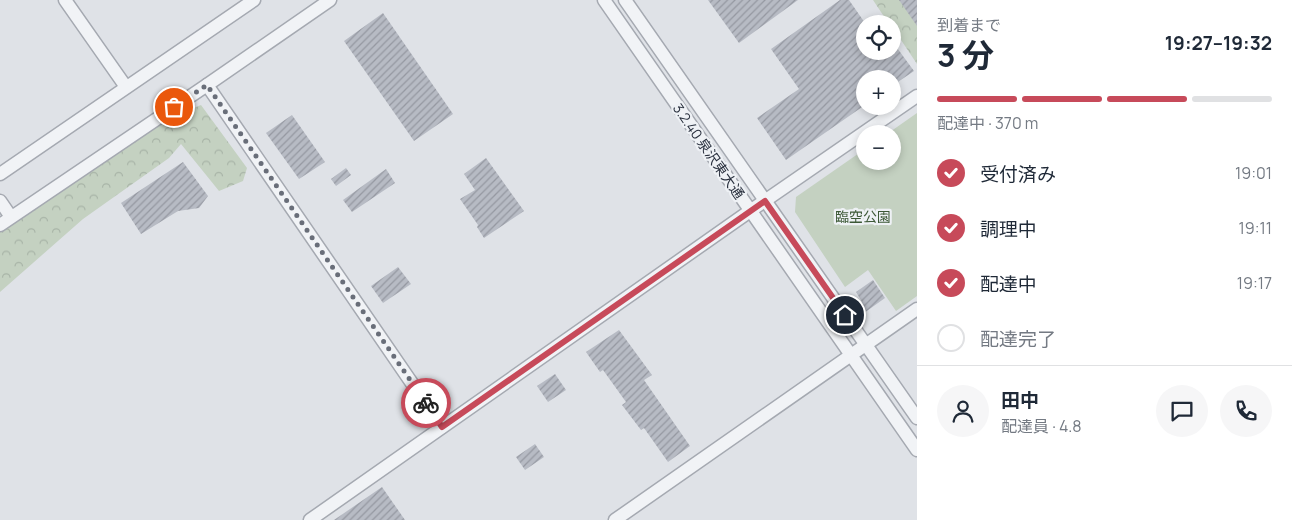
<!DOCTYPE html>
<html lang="ja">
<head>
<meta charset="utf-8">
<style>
	:root { --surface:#fff; --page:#f6f6f7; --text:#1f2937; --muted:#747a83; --line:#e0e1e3; --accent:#c74a5a }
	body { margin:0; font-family:Manrope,"Noto Sans JP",sans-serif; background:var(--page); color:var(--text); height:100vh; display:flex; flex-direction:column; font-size:19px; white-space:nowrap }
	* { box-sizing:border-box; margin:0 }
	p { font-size:16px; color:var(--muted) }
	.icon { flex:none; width:28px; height:28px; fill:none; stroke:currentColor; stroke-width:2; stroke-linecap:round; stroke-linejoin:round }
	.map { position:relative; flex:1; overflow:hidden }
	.details { display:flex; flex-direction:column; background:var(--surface); width:375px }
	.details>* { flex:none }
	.buttons { position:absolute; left:856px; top:15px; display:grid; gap:10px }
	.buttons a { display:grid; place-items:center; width:45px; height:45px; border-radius:50%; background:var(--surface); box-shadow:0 2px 8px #0003; font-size:25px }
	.pin { position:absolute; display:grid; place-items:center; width:42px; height:42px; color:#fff; margin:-21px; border:2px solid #fff; border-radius:50%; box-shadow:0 1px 5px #0007 }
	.courier { position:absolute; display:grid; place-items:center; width:50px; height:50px; margin:-25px; border:4px solid #c74a5a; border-radius:50%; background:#fff; color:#222; box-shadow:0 1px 6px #0007 }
	.headline em { font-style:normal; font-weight:700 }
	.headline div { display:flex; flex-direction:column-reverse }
	.headline { display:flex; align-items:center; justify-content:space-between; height:85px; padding:0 20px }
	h1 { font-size:32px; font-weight:700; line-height:38px }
	.bar { display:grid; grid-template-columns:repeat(4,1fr); gap:8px 5px; align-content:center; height:60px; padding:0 20px }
	.bar i { height:6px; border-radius:4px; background:var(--line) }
	.bar .selected { background:var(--accent) }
	.bar p { grid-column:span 4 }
	.line { display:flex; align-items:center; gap:12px; padding:0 20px; border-top:1px solid var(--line) }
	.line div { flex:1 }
	.round { display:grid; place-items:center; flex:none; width:52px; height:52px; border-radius:26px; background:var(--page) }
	ol { padding:0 20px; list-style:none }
	li { display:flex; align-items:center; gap:15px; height:55px }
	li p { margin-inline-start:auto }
	li .icon { padding:5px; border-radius:50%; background:var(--accent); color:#fff; stroke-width:4 }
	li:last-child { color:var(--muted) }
	li i { width:28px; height:28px; border:2px solid var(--line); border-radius:50% }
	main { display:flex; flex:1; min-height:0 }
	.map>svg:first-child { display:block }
	.green { fill:#c4d1c1 }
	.forest { fill:url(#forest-crowns) }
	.building { fill:url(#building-hatch) }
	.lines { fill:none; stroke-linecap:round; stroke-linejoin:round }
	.minor-casing { stroke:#a5a9b1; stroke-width:15 }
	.minor { stroke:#f1f3f6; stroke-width:12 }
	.done { stroke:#696e79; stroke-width:5; stroke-dasharray:0 9 }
	.route { stroke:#c74a5a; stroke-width:6 }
	.labels { text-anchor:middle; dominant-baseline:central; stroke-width:4.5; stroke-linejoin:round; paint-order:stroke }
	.street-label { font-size:14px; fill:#29303e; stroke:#eef1f5 }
	.park-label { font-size:14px; fill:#3d5937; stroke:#eef1f5 }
</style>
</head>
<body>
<main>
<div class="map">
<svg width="917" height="520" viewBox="0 0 917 520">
	<defs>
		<pattern id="forest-crowns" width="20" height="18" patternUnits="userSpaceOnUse" patternTransform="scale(1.25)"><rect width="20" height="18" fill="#c4d1c1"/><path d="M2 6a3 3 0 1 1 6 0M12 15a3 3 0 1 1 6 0" fill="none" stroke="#a8b4a7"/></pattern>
		<pattern id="building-hatch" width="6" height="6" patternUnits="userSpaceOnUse" patternTransform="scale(1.25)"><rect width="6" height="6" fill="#b7bbc4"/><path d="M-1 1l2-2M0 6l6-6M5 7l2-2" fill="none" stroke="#9598a1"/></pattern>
	</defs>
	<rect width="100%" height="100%" fill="#dfe2e7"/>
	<polygon class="green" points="917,113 917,296 896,311 868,270 845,287 795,212 796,197 865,149 865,161 892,161 892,134 887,134"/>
	<g class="forest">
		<polygon points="873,0 917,0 917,64 893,28 892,24 889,24"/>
		<polygon points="201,105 247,168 243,181 219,191 181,144 169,158 83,219 0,292 0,232 166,119"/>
	</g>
	<g class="building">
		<polygon points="708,0 798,0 739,43"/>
		<polygon points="840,0 849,0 865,23 865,51 892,51 892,41 914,71 892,86 892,79 865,79 865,105 786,160 757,118 799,89 771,49"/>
		<polygon points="899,0 917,0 917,26"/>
		<polygon points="383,13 453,114 414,141 344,41"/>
		<polygon points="292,115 325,162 299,179 266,133"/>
		<polygon points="486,158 524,211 484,238 477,227 478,225 460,199 475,190 464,174"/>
		<polygon points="183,162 208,196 199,208 178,211 141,234 121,203"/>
		<polygon points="346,168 351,175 336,186 331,179"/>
		<polygon points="386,169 395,183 352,212 343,200"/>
		<polygon points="398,267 411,284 383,303 371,286"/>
		<polygon points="873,280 885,298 864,313 859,304 862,302 856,292"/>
		<polygon points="619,330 652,375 644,380 690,446 668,462 644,428 641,430 622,405 626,402 603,370 600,372 586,352"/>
		<polygon points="555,374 566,390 548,402 537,386"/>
		<polygon points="535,444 544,457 525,470 516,457"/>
		<polygon points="382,487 405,520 334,520"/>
	</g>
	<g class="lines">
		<defs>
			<g id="minor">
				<polyline points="65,0 126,87"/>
				<polyline points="330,0 207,85 442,427"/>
				<polyline points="604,0 917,450"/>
				<polyline points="625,0 917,418"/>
				<polyline points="0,174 254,0"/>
				<polyline points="0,201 11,217"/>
				<polyline points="0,225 207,85"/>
				<polyline points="310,520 750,211 917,96"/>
				<polyline points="615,520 917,309"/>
			</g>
		</defs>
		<use href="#minor" class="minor-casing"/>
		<use href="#minor" class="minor"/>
	</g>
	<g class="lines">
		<polyline class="done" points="174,107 207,85 426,403"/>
		<polyline class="route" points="426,403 442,427 765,201 845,315"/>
	</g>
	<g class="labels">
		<g class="street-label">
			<text transform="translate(709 151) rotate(55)">3.2.40 泉沢東大通</text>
		</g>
		<g class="park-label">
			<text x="863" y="216">臨空公園</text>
		</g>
	</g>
</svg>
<div class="buttons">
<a><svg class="icon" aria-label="locate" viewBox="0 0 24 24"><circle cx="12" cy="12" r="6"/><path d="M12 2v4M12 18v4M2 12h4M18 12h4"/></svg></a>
<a>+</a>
<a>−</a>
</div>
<div class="pin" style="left:174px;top:107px;background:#ea580c"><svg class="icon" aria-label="bag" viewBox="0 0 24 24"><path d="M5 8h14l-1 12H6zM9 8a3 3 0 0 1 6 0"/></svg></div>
<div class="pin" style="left:845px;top:315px;background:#1f2937"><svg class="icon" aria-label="home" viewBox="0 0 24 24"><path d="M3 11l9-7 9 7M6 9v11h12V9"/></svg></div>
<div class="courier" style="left:426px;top:403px"><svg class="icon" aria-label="bike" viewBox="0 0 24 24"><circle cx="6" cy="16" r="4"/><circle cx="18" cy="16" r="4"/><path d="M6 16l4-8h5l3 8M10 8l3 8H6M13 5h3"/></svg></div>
</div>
<section class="details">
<div class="headline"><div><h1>3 分</h1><p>到着まで</p></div><em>19:27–19:32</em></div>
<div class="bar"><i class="selected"></i><i class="selected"></i><i class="selected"></i><i></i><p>配達中 · 370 m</p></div>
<ol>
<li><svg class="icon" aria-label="check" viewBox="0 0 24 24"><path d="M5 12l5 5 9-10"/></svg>受付済み<p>19:01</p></li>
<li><svg class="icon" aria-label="check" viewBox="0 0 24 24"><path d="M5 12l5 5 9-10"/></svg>調理中<p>19:11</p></li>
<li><svg class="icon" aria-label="check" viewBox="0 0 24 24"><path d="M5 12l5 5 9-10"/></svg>配達中<p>19:17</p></li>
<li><i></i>配達完了</li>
</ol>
<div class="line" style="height:90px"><a class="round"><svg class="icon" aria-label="person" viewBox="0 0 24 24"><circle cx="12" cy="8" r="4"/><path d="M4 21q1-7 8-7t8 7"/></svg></a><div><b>田中</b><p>配達員 · 4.8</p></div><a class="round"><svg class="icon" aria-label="chat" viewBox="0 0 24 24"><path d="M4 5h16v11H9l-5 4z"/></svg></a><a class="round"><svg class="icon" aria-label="phone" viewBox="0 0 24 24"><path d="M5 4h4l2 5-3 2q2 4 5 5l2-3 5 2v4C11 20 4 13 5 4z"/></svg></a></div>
</section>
</main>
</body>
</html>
